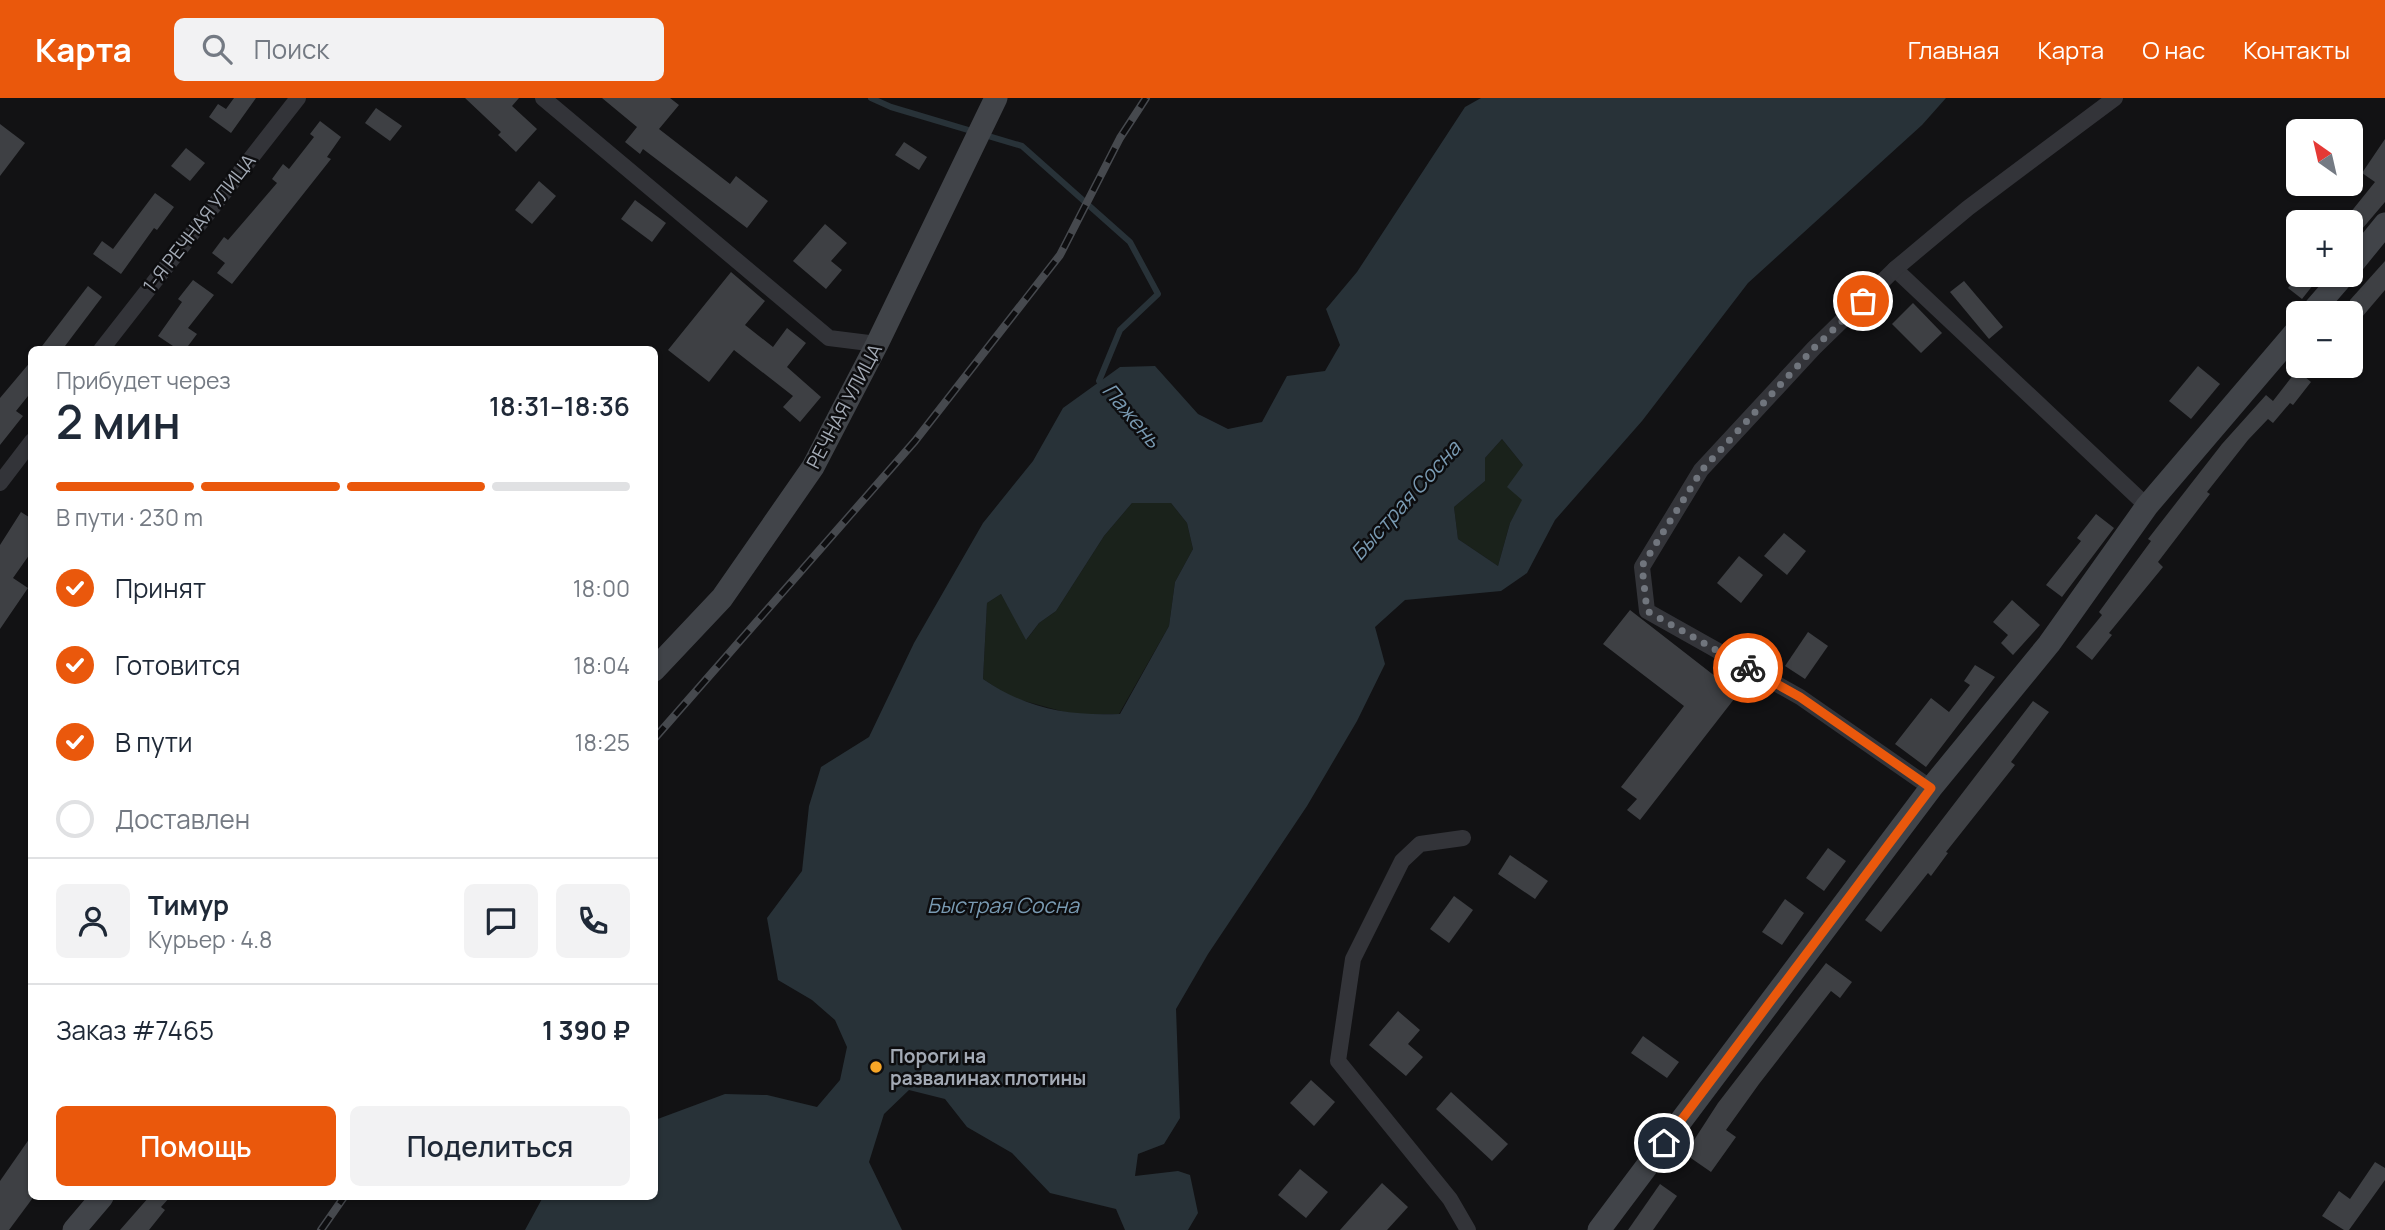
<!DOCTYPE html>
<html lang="ru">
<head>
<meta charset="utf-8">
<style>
	:root { --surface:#fff; --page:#f2f2f3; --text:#1f2937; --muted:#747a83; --line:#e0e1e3; --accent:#ea580c }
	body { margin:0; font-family:Manrope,sans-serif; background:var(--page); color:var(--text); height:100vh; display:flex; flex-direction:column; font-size:26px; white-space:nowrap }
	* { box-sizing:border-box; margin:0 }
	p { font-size:23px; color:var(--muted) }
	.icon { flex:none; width:38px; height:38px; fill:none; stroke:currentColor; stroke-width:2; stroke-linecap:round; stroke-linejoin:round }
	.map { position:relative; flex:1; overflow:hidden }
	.sheet { position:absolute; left:28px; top:248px; width:630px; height:854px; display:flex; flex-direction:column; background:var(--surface); border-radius:10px; box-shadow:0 2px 5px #0004 }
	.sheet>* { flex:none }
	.needle { width:46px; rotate:326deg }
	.fabs { position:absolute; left:2286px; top:21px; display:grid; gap:14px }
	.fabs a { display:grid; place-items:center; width:77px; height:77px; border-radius:10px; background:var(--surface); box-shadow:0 2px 5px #0004; font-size:35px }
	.pin { position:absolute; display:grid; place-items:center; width:60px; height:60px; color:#fff; margin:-30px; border:4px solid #fff; border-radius:50%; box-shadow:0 2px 7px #0007 }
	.courier { position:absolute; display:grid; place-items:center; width:70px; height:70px; margin:-35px; border:5px solid #ea580c; border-radius:50%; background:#fff; color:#222; box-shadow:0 2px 9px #0007 }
	.overview em { font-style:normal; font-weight:600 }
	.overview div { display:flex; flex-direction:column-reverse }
	.overview { display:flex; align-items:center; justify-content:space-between; height:119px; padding:0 28px }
	h1 { font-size:46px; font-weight:600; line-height:52px }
	.bar { display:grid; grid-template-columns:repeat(4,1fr); gap:10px 7px; align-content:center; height:84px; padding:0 28px }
	.bar i { height:9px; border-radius:5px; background:var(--line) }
	.bar .on { background:var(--accent) }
	.bar p { grid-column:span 4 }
	.line { display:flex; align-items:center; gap:18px; padding:0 28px; border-top:2px solid var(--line) }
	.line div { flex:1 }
	.round { display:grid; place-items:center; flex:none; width:74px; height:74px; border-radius:10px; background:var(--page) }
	ol { padding:0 28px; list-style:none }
	li { display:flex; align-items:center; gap:21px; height:77px }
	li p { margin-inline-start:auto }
	li .icon { padding:7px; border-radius:50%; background:var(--accent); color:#fff; stroke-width:4 }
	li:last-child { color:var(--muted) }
	li i { width:38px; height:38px; border:4px solid var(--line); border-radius:50% }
	.cta { display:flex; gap:14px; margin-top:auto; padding:14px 28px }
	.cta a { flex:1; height:80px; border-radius:10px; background:var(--accent); color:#fff; font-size:28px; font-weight:600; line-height:80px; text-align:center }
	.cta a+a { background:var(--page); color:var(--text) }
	header { display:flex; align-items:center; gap:42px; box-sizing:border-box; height:98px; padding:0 35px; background:var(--accent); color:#fff }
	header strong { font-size:33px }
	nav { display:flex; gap:38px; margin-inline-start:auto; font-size:24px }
	.search { width:490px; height:63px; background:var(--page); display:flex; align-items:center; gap:18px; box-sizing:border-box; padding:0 24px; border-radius:10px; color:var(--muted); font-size:26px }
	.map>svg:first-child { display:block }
	.green { fill:#1a221b }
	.water { fill:#283238; fill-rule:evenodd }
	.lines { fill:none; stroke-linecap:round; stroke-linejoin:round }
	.stream { stroke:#283238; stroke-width:6 }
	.building { fill:#3e4044 }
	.street { stroke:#333439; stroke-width:16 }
	.secondary { stroke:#414449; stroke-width:23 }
	.rail-casing { stroke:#46494e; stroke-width:8 }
	.rail { stroke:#0d0d0f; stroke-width:5; stroke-dasharray:16; stroke-linecap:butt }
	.done { stroke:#70757d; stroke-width:7; stroke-dasharray:0 12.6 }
	.route { stroke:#ea580c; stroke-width:9 }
	.poi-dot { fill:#f7a627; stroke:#0d0d0f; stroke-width:2.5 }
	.labels { text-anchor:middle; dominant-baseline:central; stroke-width:5; stroke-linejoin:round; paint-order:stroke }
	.street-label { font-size:19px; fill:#a3aab5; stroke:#0d0d0f }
	.poi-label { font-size:19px; font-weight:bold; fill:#a3aab5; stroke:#0d0d0f; text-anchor:start }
	.water-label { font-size:21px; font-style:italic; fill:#799ab2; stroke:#0d0d0f }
</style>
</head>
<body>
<header>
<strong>Карта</strong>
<div class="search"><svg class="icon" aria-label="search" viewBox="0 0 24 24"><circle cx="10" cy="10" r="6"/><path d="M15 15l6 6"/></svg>Поиск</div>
<nav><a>Главная</a><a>Карта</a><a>О нас</a><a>Контакты</a></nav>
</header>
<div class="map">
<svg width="2385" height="1132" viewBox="0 0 2385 1132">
	<rect width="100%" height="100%" fill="#121214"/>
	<g class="green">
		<polygon points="1502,341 1523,367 1523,402 1510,425 1498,468 1458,441 1454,409 1485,383 1485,360"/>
		<polygon points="1132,405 1171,405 1187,425 1193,451 1175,484 1169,528 1119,616 1072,616 1010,599 983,581 987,505 1001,496 1027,541 1039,525 1056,513 1104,438"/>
	</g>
	<path class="water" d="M1481 0H1946L1922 27 1748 185 1642 323 1555 422 1527 475 1501 493 1405 502 1375 529 1385 566 1357 623 1307 708 1208 856 1176 911 1180 1020 1164 1046 1138 1056 1135 1078 1178 1073 1190 1077 1198 1115 1188 1132H1125L1116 1111 1050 1095 1012 1055 967 1029 945 1001 909 992 884 1016 869 1064 902 1132H525L543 1099H654L655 1022 725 996 767 997 817 1009 840 982 847 949 835 922 812 902 778 882 767 820 802 773 809 708 821 669 869 639 914 545 983 425 1033 363 1063 310 1120 269 1155 268 1198 316 1228 331 1262 324 1287 278 1325 273 1340 247 1326 211 1357 174 1465 9ZM1502 341 1523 367 1507 389 1522 402 1510 425 1498 468 1458 441 1454 409 1485 383V360ZM1132 405H1171L1187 425 1193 451 1175 484 1169 528 1120 616C1067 618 1027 611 983 581L987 505 1001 496 1026 542 1039 525 1056 513 1104 438Z"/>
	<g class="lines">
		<polyline class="stream" points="871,0 891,9 1022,48 1130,144 1158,196 1120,232 1099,283 1104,289"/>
	</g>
	<g class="building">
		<polygon points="234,0 256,0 231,35 209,19 218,6 226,11"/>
		<polygon points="465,0 519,0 512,8 537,31 516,54 498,37 501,34"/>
		<polygon points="602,0 670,0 679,7 659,31 730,86 736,78 768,103 747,130 643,51 640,56 625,44 637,29"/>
		<polygon points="376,10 402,28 390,43 365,25"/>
		<polygon points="320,23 341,39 327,59 331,61 232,186 217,175 225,165 212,155 224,139 228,142 277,85 272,81 283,66 289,71 314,39 310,36"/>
		<polygon points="0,26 25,45 0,78"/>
		<polygon points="2385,41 2385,104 2350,145 2350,115 2375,84 2362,75"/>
		<polygon points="904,44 927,59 919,72 895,57"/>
		<polygon points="186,50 205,65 190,83 171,68"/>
		<polygon points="539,83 556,98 532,126 515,112"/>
		<polygon points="155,95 174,109 157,132 154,130 121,176 93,156 102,143 113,151"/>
		<polygon points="635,102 666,125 652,144 621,121"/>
		<polygon points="825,126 847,145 831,163 842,172 826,191 793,163"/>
		<polygon points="2385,163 2385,192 2350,233 2350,202"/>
		<polygon points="731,174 765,203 745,227 773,249 787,230 806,245 787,269 821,299 800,324 783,309 793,298 734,252 709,284 668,252"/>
		<polygon points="2298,177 2321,177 2302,201 2288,190"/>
		<polygon points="193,182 214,197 188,230 197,236 185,252 179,252 158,238 182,204 178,201"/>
		<polygon points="1964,183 2003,229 1989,241 1950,194"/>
		<polygon points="88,188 102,199 62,252 39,252"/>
		<polygon points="1913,205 1942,235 1921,255 1892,226"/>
		<polygon points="32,262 32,293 16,313 23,318 0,347 0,300"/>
		<polygon points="2198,268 2220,286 2191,321 2169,303"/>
		<polygon points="2297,272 2311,284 2293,307 2290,305 2273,325 2268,321 2248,342 2207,394 2210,396 2158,464 2163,469 2109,535 2112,537 2092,562 2076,549 2102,517 2099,514 2151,443 2148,441 2222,346 2266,297 2273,303"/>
		<polygon points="21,414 32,421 32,453 13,480 28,490 0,531 0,447"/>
		<polygon points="2096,416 2114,430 2062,499 2046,487 2081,443 2077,440"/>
		<polygon points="1784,435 1806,453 1787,477 1764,458"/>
		<polygon points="1739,458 1763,477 1741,505 1717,485"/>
		<polygon points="2012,502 2040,527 2013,557 2001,545 2008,537 1993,524"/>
		<polygon points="1630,512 1738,596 1640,722 1627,712 1637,701 1621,689 1684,608 1603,546"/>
		<polygon points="1808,534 1828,548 1805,581 1785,568"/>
		<polygon points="1975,567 1995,579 1926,669 1895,646 1931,600 1949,614 1970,587 1964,583"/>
		<polygon points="2033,603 2049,614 2011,664 2015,667 1946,754 1948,755 1931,778 1928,775 1881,834 1865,822"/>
		<polygon points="1828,750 1846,763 1824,793 1806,780"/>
		<polygon points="1510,757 1548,783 1535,801 1498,776"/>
		<polygon points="1454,798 1473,812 1449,845 1430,831"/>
		<polygon points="1785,801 1804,815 1782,847 1762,834"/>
		<polygon points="1826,865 1852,884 1840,900 1831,893 1759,986 1726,1032 1736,1039 1711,1074 1685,1056 1718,1005"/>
		<polygon points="1398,913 1420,932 1408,946 1423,959 1406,978 1369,947"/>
		<polygon points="1643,938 1679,964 1667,980 1631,955"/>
		<polygon points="1311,982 1335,1004 1314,1028 1290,1005"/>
		<polygon points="1451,994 1508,1046 1492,1063 1436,1011"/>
		<polygon points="32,1037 32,1101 9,1132 0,1132 0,1083"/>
		<polygon points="2375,1064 2385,1070 2385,1082 2349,1132 2344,1132 2322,1118 2339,1093 2350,1101"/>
		<polygon points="1300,1071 1328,1094 1306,1120 1278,1097"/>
		<polygon points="1382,1085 1408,1109 1387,1132 1340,1132"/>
		<polygon points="1660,1086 1677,1098 1653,1132 1628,1132"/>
		<polygon points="149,1099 170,1099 161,1109 165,1112 149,1132 120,1132"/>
	</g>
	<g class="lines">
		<g class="street">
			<polyline points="543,0 829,240 877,246"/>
			<polyline points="1895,171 2147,408"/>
			<polyline points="101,252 298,0"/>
			<polyline points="0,385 32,343"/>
			<polyline points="1931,690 1800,599 1647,513 1642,469 1701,372 1814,250 1895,171 1968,110 2115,0"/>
			<polyline points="1463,740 1420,746 1402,763 1353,861 1338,963 1450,1101 1468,1132"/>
		</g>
		<g class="secondary">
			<polyline points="2350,169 2385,126"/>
			<polyline points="2311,215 2344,177"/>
			<polyline points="654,572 722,500 813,369 877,246 996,0"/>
			<polyline points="74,1132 102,1099"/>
			<polyline points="1599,1132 1931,690 2049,546 2147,408 2298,231"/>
		</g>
		<defs>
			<g id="rail">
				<polyline points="654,641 915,343 1060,157 1120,40 1146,0"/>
				<polyline points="321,1132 344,1099"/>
			</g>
		</defs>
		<use href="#rail" class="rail-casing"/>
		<use href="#rail" class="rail"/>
	</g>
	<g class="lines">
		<polyline class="done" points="1748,570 1647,513 1642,468 1702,372 1814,250 1863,203"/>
		<polyline class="route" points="1664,1045 1931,690 1800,599 1748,570"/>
	</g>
	<circle class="poi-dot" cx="876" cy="969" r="7"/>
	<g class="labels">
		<g class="street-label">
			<text transform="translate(199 125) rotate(-52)">1-Я РЕЧНАЯ УЛИЦА</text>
			<text transform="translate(844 308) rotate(-62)">РЕЧНАЯ УЛИЦА</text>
		</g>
		<g class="poi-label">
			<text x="890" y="958">Пороги на<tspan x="890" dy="22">развалинах плотины</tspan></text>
		</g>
		<g class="water-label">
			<text transform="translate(1132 317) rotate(50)">Пажень</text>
			<text transform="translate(1405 402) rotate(-48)">Быстрая Сосна</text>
			<text x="1003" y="807">Быстрая Сосна</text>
		</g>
	</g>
</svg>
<div class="fabs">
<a><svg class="needle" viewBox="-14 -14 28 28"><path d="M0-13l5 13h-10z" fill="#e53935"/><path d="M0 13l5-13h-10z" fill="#747a83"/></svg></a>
<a>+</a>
<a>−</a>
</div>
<div class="pin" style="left:1863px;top:203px;background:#ea580c"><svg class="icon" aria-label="bag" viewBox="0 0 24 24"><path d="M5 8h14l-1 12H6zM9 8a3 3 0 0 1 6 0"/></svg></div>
<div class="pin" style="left:1664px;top:1045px;background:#1f2937"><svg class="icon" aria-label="home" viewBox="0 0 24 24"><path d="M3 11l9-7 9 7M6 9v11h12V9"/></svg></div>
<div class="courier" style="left:1748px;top:570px"><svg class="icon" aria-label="bike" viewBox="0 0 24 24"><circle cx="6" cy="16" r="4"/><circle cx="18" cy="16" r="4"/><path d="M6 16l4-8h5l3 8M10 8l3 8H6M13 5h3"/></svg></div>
<section class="sheet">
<div class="overview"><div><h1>2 мин</h1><p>Прибудет через</p></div><em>18:31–18:36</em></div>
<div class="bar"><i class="on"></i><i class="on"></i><i class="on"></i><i></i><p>В пути · 230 m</p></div>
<ol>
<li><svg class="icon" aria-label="check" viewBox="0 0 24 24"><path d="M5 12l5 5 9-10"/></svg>Принят<p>18:00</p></li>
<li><svg class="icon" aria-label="check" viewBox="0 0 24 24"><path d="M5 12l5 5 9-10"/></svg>Готовится<p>18:04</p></li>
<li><svg class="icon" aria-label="check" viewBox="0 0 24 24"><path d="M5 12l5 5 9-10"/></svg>В пути<p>18:25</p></li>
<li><i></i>Доставлен</li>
</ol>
<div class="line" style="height:126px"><a class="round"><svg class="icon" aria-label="person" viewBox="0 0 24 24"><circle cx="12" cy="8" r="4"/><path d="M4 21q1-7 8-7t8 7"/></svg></a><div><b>Тимур</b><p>Курьер · 4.8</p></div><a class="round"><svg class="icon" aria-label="chat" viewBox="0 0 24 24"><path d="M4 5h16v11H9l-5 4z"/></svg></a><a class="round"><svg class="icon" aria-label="phone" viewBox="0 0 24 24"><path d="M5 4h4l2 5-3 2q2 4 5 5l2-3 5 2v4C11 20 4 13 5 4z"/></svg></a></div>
<div class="line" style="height:91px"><div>Заказ #7465</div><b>1 390 ₽</b></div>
<div class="cta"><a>Помощь</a><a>Поделиться</a></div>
</section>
</div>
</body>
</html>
